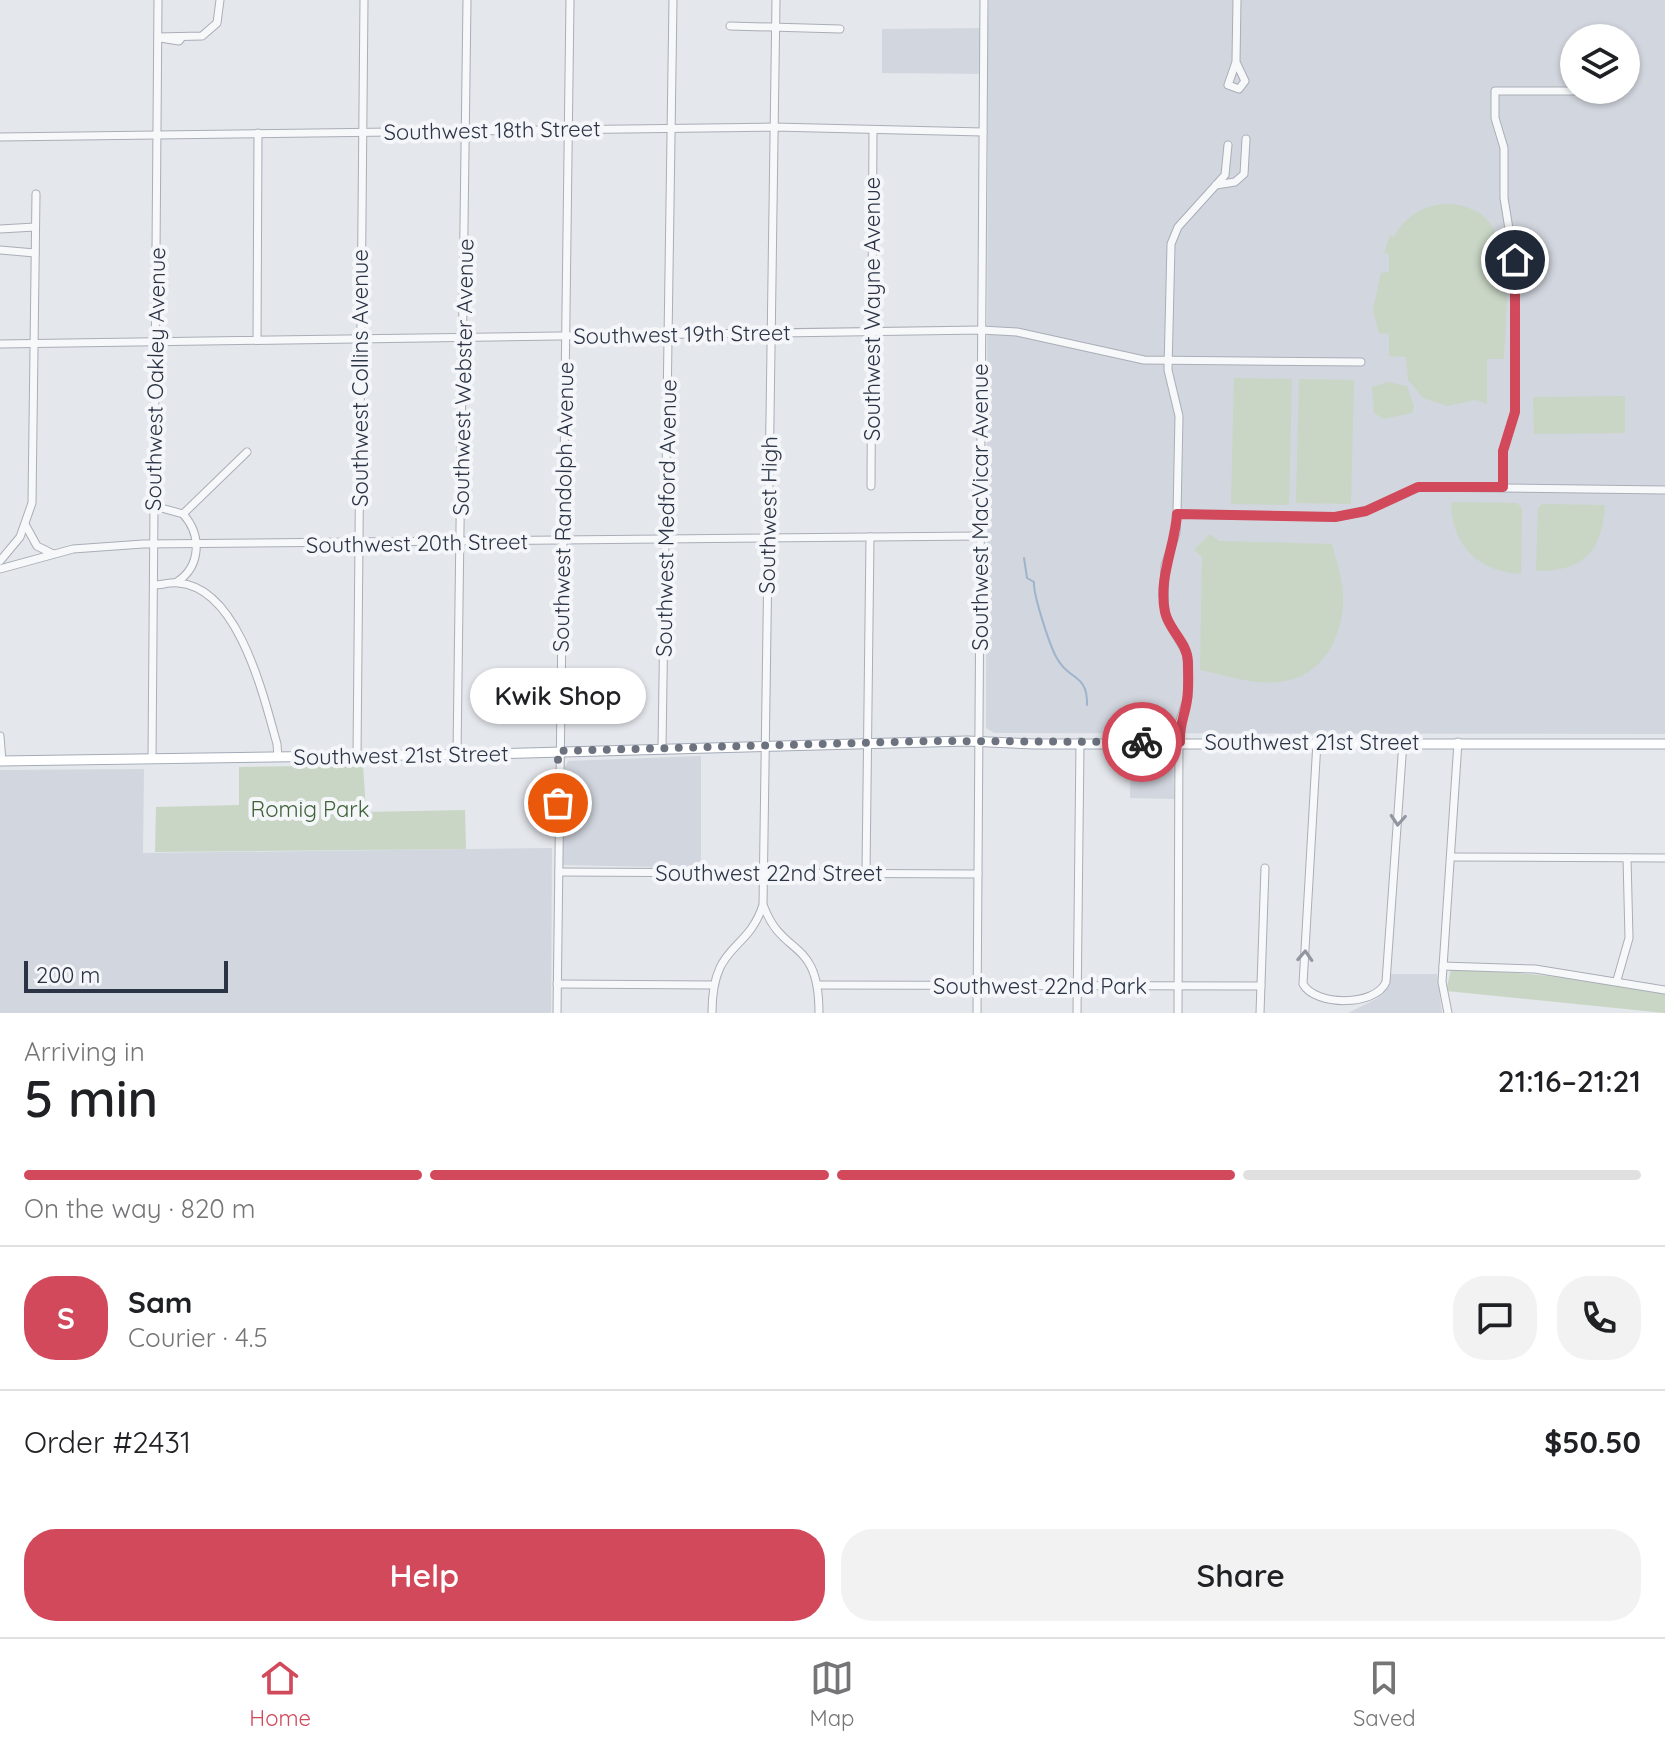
<!DOCTYPE html>
<html lang="en">
<head>
<meta charset="utf-8">
<style>
	:root { --surface:#fff; --page:#f2f2f2; --text:#202124; --muted:#757577; --line:#e0e0e0; --accent:#d1495b }
	body { margin:0; font-family:Quicksand,sans-serif; background:var(--page); color:var(--text); height:100vh; display:flex; flex-direction:column; font-size:30px; white-space:nowrap }
	* { box-sizing:border-box; margin:0 }
	p { font-size:26px; color:var(--muted) }
	.icon { flex:none; width:44px; height:44px; fill:none; stroke:currentColor; stroke-width:2; stroke-linecap:round; stroke-linejoin:round }
	.map { position:relative; height:1013px; overflow:hidden }
	.sheet { display:flex; flex-direction:column; background:var(--surface); flex:1 }
	.sheet>* { flex:none }
	.controls { position:absolute; left:1560px; top:24px; display:grid; gap:16px }
	.controls a { display:grid; place-items:center; width:80px; height:80px; border-radius:50%; background:var(--surface); box-shadow:0 2px 6px #0004; font-size:40px }
	.scale { position:absolute; left:24px; bottom:20px; width:204px; box-sizing:border-box; padding-left:8px; border:4px solid #2b3445; border-top:0; font-size:22px; line-height:28px; white-space:nowrap; color:#2b3445; -webkit-text-stroke:6px #f4f6f9; paint-order:stroke }
	.pin { position:absolute; display:grid; place-items:center; width:68px; height:68px; color:#fff; margin:-34px; border:4px solid #fff; border-radius:50%; box-shadow:0 2px 8px #0007 }
	.courier { position:absolute; display:grid; place-items:center; width:80px; height:80px; margin:-40px; border:6px solid #d1495b; border-radius:50%; background:#fff; color:#222; box-shadow:0 2px 10px #0007 }
	.bubble { position:absolute; height:56px; border-radius:28px; background:var(--surface); box-shadow:0 2px 6px #0004; font-size:26px; font-weight:600; line-height:56px; text-align:center }
	.headline em { font-style:normal; font-weight:600 }
	.headline div { display:flex; flex-direction:column-reverse }
	.headline { display:flex; align-items:center; justify-content:space-between; height:136px; padding:0 24px }
	h1 { font-size:52px; font-weight:600; line-height:60px }
	.bar { display:grid; grid-template-columns:repeat(4,1fr); gap:12px 8px; align-content:center; height:96px; padding:0 24px }
	.bar i { height:10px; border-radius:6px; background:var(--line) }
	.bar .selected { background:var(--accent) }
	.bar p { grid-column:span 4 }
	.line { display:flex; align-items:center; gap:20px; padding:0 24px; border-top:2px solid var(--line) }
	.line div { flex:1 }
	.round { display:grid; place-items:center; flex:none; width:84px; height:84px; border-radius:32px; background:var(--page) }
	.primary-button { display:flex; gap:16px; margin-top:auto; padding:16px 24px }
	.primary-button a { flex:1; height:92px; border-radius:32px; background:var(--accent); color:#fff; font-size:32px; font-weight:600; line-height:92px; text-align:center }
	.primary-button a+a { background:var(--page); color:var(--text) }
	.tabs { display:flex; justify-content:space-around; align-items:center; height:112px; border-top:2px solid var(--line); background:var(--surface); font-size:22px; color:var(--muted) }
	.tabs a { display:grid; justify-items:center; gap:4px }
	.tabs .selected { color:var(--accent) }
	.map>svg:first-child { display:block }
	.built { fill:#d2d6de; fill-rule:evenodd }
	.green { fill:#c9d6c5 }
	.lines { fill:none; stroke-linecap:round; stroke-linejoin:round }
	.stream { stroke:#9fb4cc; stroke-width:2 }
	.minor-casing { stroke:#a9aeb7; stroke-width:9 }
	.major-casing { stroke:#a3abb8; stroke-width:11 }
	.minor { stroke:#f7f8fa; stroke-width:7 }
	.major { stroke:#fff; stroke-width:9 }
	.oneway { stroke:#9196a0 }
	.done { stroke:#6c737f; stroke-width:8; stroke-dasharray:0 14.4 }
	.route { stroke:#d1495b; stroke-width:10 }
	.labels { text-anchor:middle; dominant-baseline:central; stroke-width:8; stroke-linejoin:round; paint-order:stroke }
	.street-label { font-size:22px; fill:#2b3445; stroke:#f4f6f9 }
	.park-label { font-size:22px; fill:#3f6138; stroke:#f4f6f9 }
</style>
</head>
<body>
<div class="map">
<svg width="1665" height="1013" viewBox="0 0 1665 1013">
	<rect width="100%" height="100%" fill="#e4e7ec"/>
	<g class="built">
		<path d="M989 0H1665V734L994 733 986 728 988 74 882 73V29L988 28ZM1574 38H1626V90H1574Z"/>
		<polygon points="1131,751 1173,753 1174,799 1130,798"/>
		<polygon points="701,756 701,868 563,865 565,768 568,761"/>
		<polygon points="144,769 143,853 552,848 551,1013 0,1013 0,770"/>
		<polygon points="1390,974 1437,974 1442,1013 1348,1013 1378,998 1388,984"/>
	</g>
	<g class="green">
		<path d="M1450 204C1524 209 1505 308 1504 359H1487V404L1475 400 1447 406 1423 398 1408 380 1406 357 1389 356V334L1379 333 1373 310 1381 273 1389 272V254L1384 253 1390 235 1394 237C1404 216 1427 203 1450 204Z"/>
		<polygon points="1234,378 1292,379 1289,505 1231,504"/>
		<polygon points="1299,379 1354,380 1351,504 1296,503"/>
		<polygon points="1388,382 1407,386 1414,406 1412,413 1384,419 1374,413 1372,387"/>
		<polygon points="1625,396 1625,433 1534,434 1533,397"/>
		<path d="M1451 502 1517 503 1522 508 1521 574C1477 571 1452 546 1451 502Z"/>
		<path d="M1542 504 1605 505C1602 552 1584 571 1536 571L1538 508Z"/>
		<path d="M1210 534 1219 541 1332 544C1336 560 1342 577 1343 593 1345 634 1324 678 1279 682 1253 685 1225 675 1200 670L1202 557 1194 550Z"/>
		<polygon points="363,765 366,812 465,810 466,849 155,852 156,807 239,805 239,767"/>
		<path d="M1451 969C1523 972 1594 979 1665 994V1013L1446 991Z"/>
	</g>
	<g class="lines">
		<path class="stream" d="M1024 558 1027 578 1034 582C1033 595 1051 650 1058 660 1069 680 1088 674 1087 705"/>
		<defs>
			<g id="minor">
				<polyline points="730,26 840,29"/>
				<polyline points="158,37 202,36 217,23 220,0"/>
				<polyline points="160,38 179,41 182,37"/>
				<polyline points="1236,62 1245,81 1239,89 1228,85 1236,62 1237,0"/>
				<polyline points="0,137 774,127 983,132"/>
				<polyline points="1216,185 1235,182 1244,174 1246,139"/>
				<polyline points="0,229 35,227"/>
				<polyline points="0,250 35,253"/>
				<polyline points="257,340 258,133"/>
				<polyline points="0,344 981,330 1017,332 1144,360 1361,362"/>
				<polyline points="871,486 873,131"/>
				<polyline points="1503,487 1503,451 1515,412 1515,266 1504,198 1504,148 1495,118 1495,91 1574,91"/>
				<polyline points="154,506 183,514 247,452"/>
				<polyline points="1177,514 1335,517 1366,511 1418,487 1665,490"/>
				<polyline points="26,526 37,546 53,554"/>
				<polyline points="0,561 20,537 32,503 36,194"/>
				<polyline points="0,569 73,549 143,544 980,536"/>
				<path d="M177 582C201 566 202 535 183 514"/>
				<path d="M154 585C161 585 171 582 178 583 239 587 264 698 277 744L278 757"/>
				<polyline points="0,736 2,761"/>
				<path d="M1317 742 1303 984C1315 1006 1375 1007 1386 982L1403 742"/>
				<polyline points="662,748 673,0"/>
				<polyline points="457,754 467,0"/>
				<polyline points="357,756 364,0"/>
				<polyline points="152,759 158,0"/>
				<polyline points="1451,857 1665,858"/>
				<polyline points="559,872 978,874"/>
				<polyline points="866,873 870,537"/>
				<path d="M764 907C783 958 819 937 819 1013"/>
				<polyline points="1443,966 1535,969 1665,990"/>
				<polyline points="1617,980 1629,938 1627,858"/>
				<polyline points="557,984 712,985"/>
				<polyline points="819,985 1261,986"/>
				<polyline points="557,1013 570,0"/>
				<path d="M712 1013C712 942 747 954 763 905L776 0"/>
				<polyline points="977,1013 984,0"/>
				<polyline points="1077,1013 1080,742"/>
				<polyline points="1178,1013 1179,724 1188,696 1187,654 1167,619 1164,607 1165,566 1176,533 1177,514 1179,416 1168,370 1171,244 1178,227 1225,175 1228,145"/>
				<polyline points="1260,1013 1265,868"/>
				<polyline points="1448,1013 1442,982 1458,742"/>
			</g>
			<polyline id="major" points="0,761 490,754 967,741 1035,744 1665,744"/>
		</defs>
		<use href="#minor" class="minor-casing"/>
		<use href="#major" class="major-casing"/>
		<use href="#minor" class="minor"/>
		<use href="#major" class="major"/>
	</g>
	<defs><path id="oneway-chevron" d="M-2-3.5L2.5 0L-2 3.5" fill="none" stroke-width="1.6" stroke-linecap="round" stroke-linejoin="round" transform="scale(2)"/></defs>
	<g class="oneway">
		<use href="#oneway-chevron" transform="translate(1398 820) rotate(94)"/>
		<use href="#oneway-chevron" transform="translate(1305 956) rotate(-87)"/>
	</g>
	<g class="lines">
		<polyline class="done" points="558,803 558,751 931,741 1142,742"/>
		<path class="route" d="M1142 742H1180C1179 725 1185 715 1187 700 1189 688 1188 674 1188 662 1187 641 1169 631 1165 612 1158 577 1175 547 1177 514L1335 517 1366 511 1418 487H1503V451L1515 412V260"/>
	</g>
	<g class="labels">
		<g class="street-label">
			<text transform="translate(492 130) rotate(-1)">Southwest 18th Street</text>
			<text transform="translate(872 309) rotate(-90)">Southwest Wayne Avenue</text>
			<text transform="translate(682 334) rotate(-1)">Southwest 19th Street</text>
			<text transform="translate(463 377) rotate(-89)">Southwest Webster Avenue</text>
			<text transform="translate(360 378) rotate(-90)">Southwest Collins Avenue</text>
			<text transform="translate(155 379) rotate(-89)">Southwest Oakley Avenue</text>
			<text transform="translate(563 507) rotate(-89)">Southwest Randolph Avenue</text>
			<text transform="translate(980 507) rotate(-90)">Southwest MacVicar Avenue</text>
			<text transform="translate(768 515) rotate(-89)">Southwest High</text>
			<text transform="translate(666 518) rotate(-89)">Southwest Medford Avenue</text>
			<text transform="translate(417 543) rotate(-1)">Southwest 20th Street</text>
			<text x="1312" y="742">Southwest 21st Street</text>
			<text transform="translate(401 755) rotate(-1)">Southwest 21st Street</text>
			<text x="769" y="873">Southwest 22nd Street</text>
			<text x="1040" y="986">Southwest 22nd Park</text>
		</g>
		<g class="park-label">
			<text x="310" y="809">Romig Park</text>
		</g>
	</g>
</svg>
<div class="controls">
<a><svg class="icon" aria-label="layers" viewBox="0 0 24 24"><path d="M12 4l9 5-9 5-9-5zM3 14l9 5 9-5"/></svg></a>
</div>
<div class="scale">200 m</div>
<div class="pin" style="left:558px;top:803px;background:#ea580c"><svg class="icon" aria-label="bag" viewBox="0 0 24 24"><path d="M5 8h14l-1 12H6zM9 8a3 3 0 0 1 6 0"/></svg></div>
<div class="pin" style="left:1515px;top:260px;background:#1f2937"><svg class="icon" aria-label="home" viewBox="0 0 24 24"><path d="M3 11l9-7 9 7M6 9v11h12V9"/></svg></div>
<div class="courier" style="left:1142px;top:742px"><svg class="icon" aria-label="bike" viewBox="0 0 24 24"><circle cx="6" cy="16" r="4"/><circle cx="18" cy="16" r="4"/><path d="M6 16l4-8h5l3 8M10 8l3 8H6M13 5h3"/></svg></div>
<div class="bubble" style="left:470px;top:668px;width:176px">Kwik Shop</div>
</div>
<section class="sheet">
<div class="headline"><div><h1>5 min</h1><p>Arriving in</p></div><em>21:16–21:21</em></div>
<div class="bar"><i class="selected"></i><i class="selected"></i><i class="selected"></i><i></i><p>On the way · 820 m</p></div>
<div class="line" style="height:144px"><b class="round" style="background:var(--accent);color:#fff">S</b><div><b>Sam</b><p>Courier · 4.5</p></div><a class="round"><svg class="icon" aria-label="chat" viewBox="0 0 24 24"><path d="M4 5h16v11H9l-5 4z"/></svg></a><a class="round"><svg class="icon" aria-label="phone" viewBox="0 0 24 24"><path d="M5 4h4l2 5-3 2q2 4 5 5l2-3 5 2v4C11 20 4 13 5 4z"/></svg></a></div>
<div class="line" style="height:104px"><div>Order #2431</div><b>$50.50</b></div>
<div class="primary-button"><a>Help</a><a>Share</a></div>
</section>
<nav class="tabs">
<a class="selected"><svg class="icon" aria-label="home" viewBox="0 0 24 24"><path d="M3 11l9-7 9 7M6 9v11h12V9"/></svg>Home</a>
<a><svg class="icon" aria-label="map" viewBox="0 0 24 24"><path d="M3 6l6-2 6 2 6-2v14l-6 2-6-2-6 2zM9 4v14M15 6v14"/></svg>Map</a>
<a><svg class="icon" aria-label="saved" viewBox="0 0 24 24"><path d="M7 4h10v16l-5-4-5 4z"/></svg>Saved</a>
</nav>
</body>
</html>
